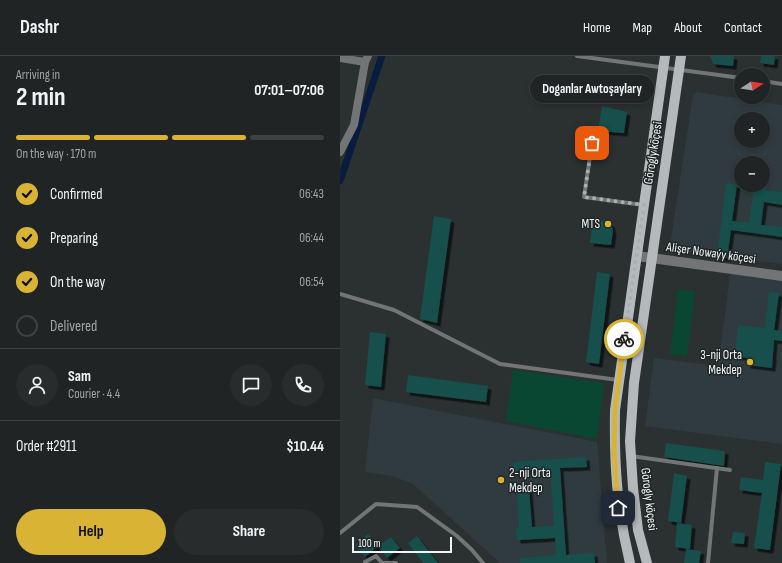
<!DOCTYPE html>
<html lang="en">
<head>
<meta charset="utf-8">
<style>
	:root { --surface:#202425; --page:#282c2d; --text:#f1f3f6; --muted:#a2a4a7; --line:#3d4142; --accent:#d9b334 }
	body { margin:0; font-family:"Sofia Sans Condensed",sans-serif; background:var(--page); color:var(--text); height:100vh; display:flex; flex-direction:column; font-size:15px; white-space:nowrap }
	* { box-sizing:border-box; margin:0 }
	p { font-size:13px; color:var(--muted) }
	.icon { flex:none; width:22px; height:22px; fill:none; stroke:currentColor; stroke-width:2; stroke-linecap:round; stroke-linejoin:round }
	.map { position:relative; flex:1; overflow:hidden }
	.drawer { display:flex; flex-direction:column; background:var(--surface); width:340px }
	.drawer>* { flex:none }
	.needle { width:26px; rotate:78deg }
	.tools { position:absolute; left:394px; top:12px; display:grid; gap:8px }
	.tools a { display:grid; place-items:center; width:36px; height:36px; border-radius:50%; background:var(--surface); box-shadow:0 2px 6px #0003,0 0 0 1px var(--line); font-size:20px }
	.scale { position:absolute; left:12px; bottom:10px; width:100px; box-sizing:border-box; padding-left:4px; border:2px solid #f0f4f4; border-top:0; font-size:11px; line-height:14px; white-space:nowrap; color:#f0f4f4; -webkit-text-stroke:3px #212627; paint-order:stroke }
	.pin { position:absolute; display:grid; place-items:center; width:34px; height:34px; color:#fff; margin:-17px; border-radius:8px; box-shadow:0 2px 6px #0006 }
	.courier { position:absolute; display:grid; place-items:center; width:40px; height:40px; margin:-20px; border:3px solid #d9b334; border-radius:50%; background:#fff; color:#222; box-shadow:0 1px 5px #0007 }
	.bubble { position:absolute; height:28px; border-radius:14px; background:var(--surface); box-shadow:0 2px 6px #0003,0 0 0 1px var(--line); font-size:13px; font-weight:700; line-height:28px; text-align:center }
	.head em { font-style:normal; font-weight:700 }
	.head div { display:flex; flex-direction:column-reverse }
	.head { display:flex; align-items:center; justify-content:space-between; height:68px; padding:0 16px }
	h1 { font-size:26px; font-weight:700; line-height:30px }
	.bar { display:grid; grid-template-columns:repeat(4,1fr); gap:6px 4px; align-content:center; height:48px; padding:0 16px }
	.bar i { height:5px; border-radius:3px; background:var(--line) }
	.bar .active { background:var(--accent) }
	.bar p { grid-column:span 4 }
	.line { display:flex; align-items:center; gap:10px; padding:0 16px; border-top:1px solid var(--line) }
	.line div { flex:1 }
	.round { display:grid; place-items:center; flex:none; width:42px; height:42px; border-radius:21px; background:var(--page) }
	ol { padding:0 16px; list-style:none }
	li { display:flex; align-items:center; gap:12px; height:44px }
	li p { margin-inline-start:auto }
	li .icon { padding:4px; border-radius:50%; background:var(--accent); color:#111; stroke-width:4 }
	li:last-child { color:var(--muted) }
	li i { width:22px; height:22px; border:2px solid var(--line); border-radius:50% }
	.cta { display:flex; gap:8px; margin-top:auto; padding:8px 16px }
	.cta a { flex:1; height:46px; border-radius:24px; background:var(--accent); color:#111; font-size:16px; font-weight:700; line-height:46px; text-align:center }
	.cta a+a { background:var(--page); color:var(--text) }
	header { display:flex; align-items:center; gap:24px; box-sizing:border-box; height:56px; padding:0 20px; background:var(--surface); border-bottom:1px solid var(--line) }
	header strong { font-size:19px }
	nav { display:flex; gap:22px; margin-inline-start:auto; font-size:14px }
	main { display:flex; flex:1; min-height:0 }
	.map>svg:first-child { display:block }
	.built { fill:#2f3b3e; fill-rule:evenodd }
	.green { fill:#0a4732 }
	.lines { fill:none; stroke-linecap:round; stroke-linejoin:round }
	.canal { stroke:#081c3f; stroke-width:7 }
	.building { fill:#174f4b; filter:url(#shadow) }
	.service { stroke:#727475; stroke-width:4 }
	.minor { stroke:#727475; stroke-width:8 }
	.tertiary { stroke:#727475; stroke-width:10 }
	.primary { stroke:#b5b9bc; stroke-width:10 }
	.done { stroke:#abafb0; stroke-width:4; stroke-dasharray:0 7.2 }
	.route { stroke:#d9b334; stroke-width:5 }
	.poi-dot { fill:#d9b334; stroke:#212627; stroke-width:1.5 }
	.labels { text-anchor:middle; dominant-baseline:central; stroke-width:3; stroke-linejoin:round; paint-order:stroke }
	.street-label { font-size:13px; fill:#f0f4f4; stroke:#212627 }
	.poi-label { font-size:13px; fill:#f0f4f4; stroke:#212627; text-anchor:end }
</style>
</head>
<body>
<header>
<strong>Dashr</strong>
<nav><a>Home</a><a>Map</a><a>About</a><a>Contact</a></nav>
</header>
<main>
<section class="drawer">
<div class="head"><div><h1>2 min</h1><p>Arriving in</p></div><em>07:01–07:06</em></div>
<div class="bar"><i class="active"></i><i class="active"></i><i class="active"></i><i></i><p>On the way · 170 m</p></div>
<ol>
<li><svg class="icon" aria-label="check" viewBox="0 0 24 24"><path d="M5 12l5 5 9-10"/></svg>Confirmed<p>06:43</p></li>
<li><svg class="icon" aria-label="check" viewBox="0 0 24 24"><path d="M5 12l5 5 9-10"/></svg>Preparing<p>06:44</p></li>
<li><svg class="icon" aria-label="check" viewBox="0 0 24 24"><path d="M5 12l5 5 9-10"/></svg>On the way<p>06:54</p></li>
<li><i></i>Delivered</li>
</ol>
<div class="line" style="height:72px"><a class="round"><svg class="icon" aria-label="person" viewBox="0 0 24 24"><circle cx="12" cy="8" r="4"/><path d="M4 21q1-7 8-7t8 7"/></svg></a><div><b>Sam</b><p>Courier · 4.4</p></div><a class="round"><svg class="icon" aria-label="chat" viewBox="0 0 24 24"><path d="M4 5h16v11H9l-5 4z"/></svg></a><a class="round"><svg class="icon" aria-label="phone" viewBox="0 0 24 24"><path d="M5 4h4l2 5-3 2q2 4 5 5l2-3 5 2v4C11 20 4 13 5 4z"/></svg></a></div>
<div class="line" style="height:52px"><div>Order #2911</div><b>$10.44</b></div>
<div class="cta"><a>Help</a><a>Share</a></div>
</section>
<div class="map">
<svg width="442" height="507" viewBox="0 0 442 507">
	<defs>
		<filter id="shadow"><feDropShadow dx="3.5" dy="3.5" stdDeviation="0" flood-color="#0009"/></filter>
	</defs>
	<rect width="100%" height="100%" fill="#2b3031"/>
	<g class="built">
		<path d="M357 36 442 49V208L329 195 353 39ZM401 63H423V85H401ZM401 107H423V129H401Z"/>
		<polygon points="390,218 442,224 442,388 305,370 314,302 378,310"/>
		<polygon points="33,342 257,386 267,507 160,507 73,428 52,420 25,416"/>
	</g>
	<g class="green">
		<polygon points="338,233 355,235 347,300 330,298"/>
		<polygon points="173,314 264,327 257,383 166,365"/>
	</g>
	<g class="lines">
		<polyline class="canal" points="0,125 42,0"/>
	</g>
	<g class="building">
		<polygon points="370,0 394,0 393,10 373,8"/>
		<polygon points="421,0 435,0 434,9 420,7"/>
		<polygon points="262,50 287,56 284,77 258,75"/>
		<polygon points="386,127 397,128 392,165 409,167 414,129 426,131 426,134 442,136 442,149 424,146 421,169 442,171 442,181 391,174 387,202 377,201"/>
		<polygon points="94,160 111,163 97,267 80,263"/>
		<polygon points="253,163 264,165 271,168 273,175 271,189 250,187"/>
		<polygon points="257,216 270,218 259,308 246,306"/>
		<polygon points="429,236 439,237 434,274 442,275 442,285 434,284 432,312 407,309 408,302 395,300 398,269 425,272"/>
		<polygon points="30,276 46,278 41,331 25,329"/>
		<polygon points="68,319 148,330 146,346 66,336"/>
		<polygon points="326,387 385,395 384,410 324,401"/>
		<polygon points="246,401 247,411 220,412 226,499 254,497 255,507 180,507 180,502 216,499 215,482 177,484 176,472 179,472 177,434 189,433 192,471 214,470 210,413 174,416 173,406"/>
		<polygon points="425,406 441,408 430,494 414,492 422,437 399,434 401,421 423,424"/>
		<polygon points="334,417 347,420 341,467 328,465"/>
		<polygon points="337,467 352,469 350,493 335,491"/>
		<polygon points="393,476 405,477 404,488 391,487"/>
		<polygon points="28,478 38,490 25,501 15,489"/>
		<polygon points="77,480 98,507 83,507 68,487"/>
		<polygon points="51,481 60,492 47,502 38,490"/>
		<polygon points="346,493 361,495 359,507 344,507"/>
	</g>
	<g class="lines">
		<g class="service">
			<polyline points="237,0 401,22"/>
			<polyline points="423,25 442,28"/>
			<polyline points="252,87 244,141 303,149"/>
			<polyline points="0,238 54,254 160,308 278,324"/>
			<polyline points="291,400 390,414"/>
			<polyline points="0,477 36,448 77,451 117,480 132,494 143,507"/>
			<polyline points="25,506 36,500 42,507 56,507"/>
			<polyline points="368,507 377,412"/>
		</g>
		<g class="minor">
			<polyline points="0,2 25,6"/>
			<polyline points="0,96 14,69 25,6 28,0"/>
		</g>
		<polyline class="tertiary" points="297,200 442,220"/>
		<g class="primary">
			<path d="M290 507C277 454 274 408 275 354L325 0"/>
			<polyline points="307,507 298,474 293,432 290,385 294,327 341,0"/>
		</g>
	</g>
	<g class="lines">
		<polyline class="done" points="252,87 244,141 304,149 284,283"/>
		<polyline class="route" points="278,452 274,395 275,354 284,283"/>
	</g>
	<g class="poi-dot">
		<circle cx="268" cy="168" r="4"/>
		<circle cx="410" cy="306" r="4"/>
		<circle cx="161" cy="424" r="4"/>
	</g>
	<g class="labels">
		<g class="street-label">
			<text transform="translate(313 97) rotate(-81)">Görogly köçesi</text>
			<text transform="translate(371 197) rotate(8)">Alişer Nowaýy köçesi</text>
			<text transform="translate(309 443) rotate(83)">Görogly köçesi</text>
		</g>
		<g class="poi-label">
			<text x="260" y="168">MTS</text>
			<text x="402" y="299">3-nji Orta<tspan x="402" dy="15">Mekdep</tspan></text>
			<text x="169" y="417" text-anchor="start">2-nji Orta<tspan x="169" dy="15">Mekdep</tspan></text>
		</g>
	</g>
</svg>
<div class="tools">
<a><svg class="needle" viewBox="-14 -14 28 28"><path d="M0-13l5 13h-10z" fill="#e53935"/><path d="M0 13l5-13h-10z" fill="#a2a4a7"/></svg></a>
<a>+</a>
<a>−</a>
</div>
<div class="scale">100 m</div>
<div class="pin" style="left:252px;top:87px;background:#ea580c"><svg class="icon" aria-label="bag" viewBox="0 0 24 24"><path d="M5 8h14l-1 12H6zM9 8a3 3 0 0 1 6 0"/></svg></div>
<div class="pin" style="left:278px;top:452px;background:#1f2937"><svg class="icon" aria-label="home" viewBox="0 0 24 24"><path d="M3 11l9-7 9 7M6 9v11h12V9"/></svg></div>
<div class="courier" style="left:284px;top:283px"><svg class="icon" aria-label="bike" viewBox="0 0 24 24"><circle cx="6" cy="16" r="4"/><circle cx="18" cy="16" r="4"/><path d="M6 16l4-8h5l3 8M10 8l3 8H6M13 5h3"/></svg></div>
<div class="bubble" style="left:190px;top:19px;width:124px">Doganlar Awtoşaylary</div>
</div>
</main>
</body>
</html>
